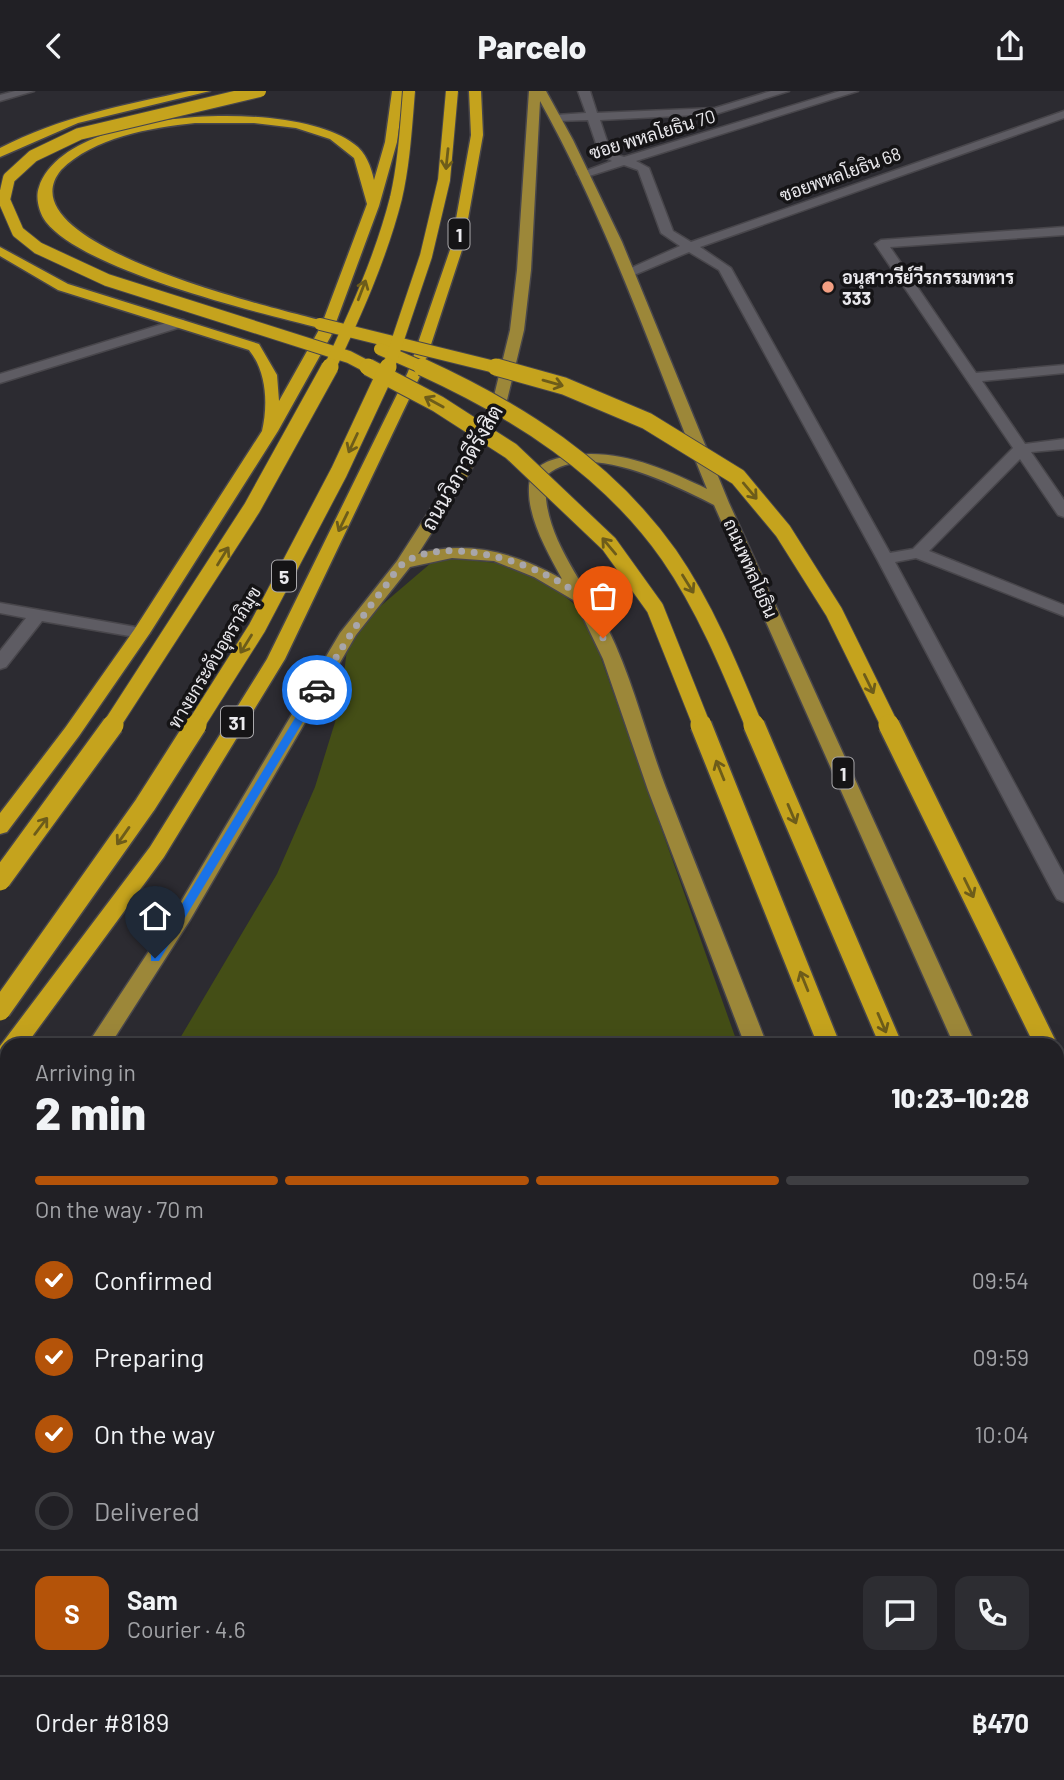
<!DOCTYPE html>
<html lang="en">
<head>
<meta charset="utf-8">
<style>
	:root { --surface:#212025; --page:#2d2d32; --text:#f1f3f6; --muted:#a2a3a7; --line:#3e3e42; --accent:#b45309 }
	body { margin:0; font-family:Barlow,Sarabun,sans-serif; background:var(--page); color:var(--text); height:100vh; display:flex; flex-direction:column; font-size:26px; white-space:nowrap }
	* { box-sizing:border-box; margin:0 }
	p { font-size:23px; color:var(--muted) }
	.icon { flex:none; width:38px; height:38px; fill:none; stroke:currentColor; stroke-width:2; stroke-linecap:round; stroke-linejoin:round }
	.map { position:relative; flex:1; overflow:hidden }
	.panel { position:absolute; left:0px; top:947px; width:1064px; height:744px; display:flex; flex-direction:column; background:var(--surface); border-radius:21px 21px 0 0; box-shadow:0 7px 28px #0002,0 0 0 2px var(--line) }
	.panel>* { flex:none }
	.pin { position:absolute; display:grid; place-items:center; width:60px; height:60px; color:#fff; margin:-72px -30px; border-radius:50% 50% 50% 0; rotate:-45deg; box-shadow:0 0 7px #0007 }
	.pin .icon { rotate:45deg }
	.courier { position:absolute; display:grid; place-items:center; width:70px; height:70px; margin:-35px; border:5px solid #1a73e8; border-radius:50%; background:#fff; color:#222; box-shadow:0 2px 9px #0007 }
	.head em { font-style:normal; font-weight:800 }
	.head div { display:flex; flex-direction:column-reverse }
	.head { display:flex; align-items:center; justify-content:space-between; height:119px; padding:0 35px }
	h1 { font-size:46px; font-weight:800; line-height:52px }
	.bar { display:grid; grid-template-columns:repeat(4,1fr); gap:10px 7px; align-content:center; height:84px; padding:0 35px }
	.bar i { height:9px; border-radius:5px; background:var(--line) }
	.bar .active { background:var(--accent) }
	.bar p { grid-column:span 4 }
	.line { display:flex; align-items:center; gap:18px; padding:0 35px; border-top:2px solid var(--line) }
	.line div { flex:1 }
	.round { display:grid; place-items:center; flex:none; width:74px; height:74px; border-radius:14px; background:var(--page) }
	ol { padding:0 35px; list-style:none }
	li { display:flex; align-items:center; gap:21px; height:77px }
	li p { margin-inline-start:auto }
	li .icon { padding:7px; border-radius:50%; background:var(--accent); color:#fff; stroke-width:4 }
	li:last-child { color:var(--muted) }
	li i { width:38px; height:38px; border:4px solid var(--line); border-radius:50% }
	header { display:flex; justify-content:space-between; align-items:center; height:91px; padding:0 35px; background:var(--surface); font-size:32px; font-weight:800 }
	.map>svg:first-child { display:block }
	.green { fill:#444e16 }
	.lines { fill:none; stroke-linecap:round; stroke-linejoin:round }
	.minor-casing { stroke:#48464b; stroke-width:3 }
	.major-casing { stroke:#48464b; stroke-width:3 }
	.highway-casing { stroke:#48464b; stroke-width:3 }
	.minor { fill:#5e5c63; fill-rule:evenodd }
	.major { fill:#9c8739; fill-rule:evenodd }
	.highway { fill:#c5a31d; fill-rule:evenodd }
	.highway-bridge-far2-casing { stroke:#48464b; stroke-width:14; stroke-linecap:butt }
	.highway-bridge-far1-casing { stroke:#48464b; stroke-width:19; stroke-linecap:butt }
	.highway-bridge-casing { stroke:#48464b; stroke-width:24; stroke-linecap:butt }
	.highway-bridge-far2 { stroke:#c5a31d; stroke-width:12 }
	.highway-bridge-far1 { stroke:#c5a31d; stroke-width:17 }
	.highway-bridge { stroke:#c5a31d; stroke-width:21 }
	.oneway { stroke:#6d5c1a }
	.route { fill:#1a73e8 }
	.done { stroke:#a8a6ab; stroke-width:7; stroke-dasharray:0 12.6 }
	.poi-dot { fill:#f39f83; stroke:#151416; stroke-width:2.5 }
	.labels { text-anchor:middle; dominant-baseline:central; stroke-width:7; stroke-linejoin:round; paint-order:stroke }
	.far-street-label { font-size:18px; fill:#eae9ed; stroke:#151416 }
	.far-poi-label { font-size:18px; font-weight:bold; fill:#eae9ed; stroke:#151416; text-anchor:start }
	.shield { fill:#151416; stroke:#aaa9ac; stroke-width:2 }
	.shield-label { font-size:19px; font-weight:bold; fill:#eae9ed }
	.street-label { font-size:21px; fill:#eae9ed; stroke:#151416 }
</style>
</head>
<body>
<header><svg class="icon" aria-label="back" viewBox="0 0 24 24"><path d="M15 5l-7 7 7 7"/></svg>Parcelo<svg class="icon" aria-label="share" viewBox="0 0 24 24"><path d="M12 15V3M7 8l5-5 5 5M5 13v7h14v-7"/></svg></header>
<div class="map">
<svg width="1064" height="1689" viewBox="0 0 1064 1689">
	<rect width="100%" height="100%" fill="#2c2b31"/>
	<g class="green">
		<polygon points="438,466 528,475 585,522 738,954 176,954 277,783 315,696 340,615 349,542"/>
		<polygon points="7,1198 7,1684 998,1684 1000,1689 0,1689 0,1208"/>
	</g>
	<g class="lines">
		<defs>
			<g id="minor">
				<polygon points="15,0 34,0 0,10 0,4"/>
				<polygon points="578,0 590,0 597,22 715,17 771,0 789,0 716,23 600,29 611,62 624,66 840,0 858,0 636,70 649,77 673,140 691,151 1064,20 1064,27 700,156 731,177 890,462 913,458 1013,357 875,153 881,149 1064,136 1064,144 890,156 976,282 1064,274 1064,282 982,290 1025,353 1064,348 1064,358 1031,361 1064,409 1064,426 1058,424 1020,368 929,460 1064,514 1064,525 916,467 895,471 1064,784 1064,811 1057,808 1054,803 877,468 719,179 689,161 634,184 624,184 622,181 680,155 661,142 638,79 624,74 583,87 577,83 612,70 600,64 588,29 556,30 550,27 556,24 586,22"/>
				<polygon points="179,228 184,229 184,235 0,292 0,283"/>
				<polygon points="0,512 141,537 150,542 141,547 42,530 6,576 0,578 0,560 26,527 0,522"/>
				<rect x="0" y="1283" width="7" height="24"/>
				<polygon points="7,1444 7,1478 0,1481 0,1447"/>
				<polygon points="7,1583 7,1613 0,1614 0,1584"/>
				<polygon points="516,1684 546,1684 547,1689 517,1689"/>
				<polygon points="828,1684 858,1684 860,1689 830,1689"/>
			</g>
			<g id="major">
				<path d="M529 0H546L573 49 622 151 729 412 976 954H954L714 414C674 394 588 349 547 384 537 439 585 492 608 538 633 589 646 645 666 697 699 783 734 868 767 954H745L648 699 603 568 575 510 534 486 494 470 452 467 410 476 356 544 190 829 110 954H87L176 819 340 542 397 470 453 383 493 309 510 239 517 179ZM540 10C609 134 654 268 707 398 661 376 611 354 559 367 542 371 529 379 529 398 528 428 548 462 562 488 518 463 469 448 418 463L469 383 507 309 524 239 531 179Z"/>
				<polygon points="7,1076 7,1105 0,1107 0,1078"/>
				<polygon points="1057,1147 1064,1150 1064,1184 1057,1181"/>
				<polygon points="1019,1684 1049,1684 1051,1689 1021,1689"/>
			</g>
			<g id="highway">
				<path d="M189 0H210L78 32 0 66V57C60 26 123 14 189 0Z"/>
				<path d="M392 0H404L397 51 379 115 331 245 278 340 150 542 79 645 7 741 0 743V722L65 637 134 539 262 340C268 314 267 281 249 259L58 199 0 165V156L68 193 259 253 277 284 279 310 320 237C256 221 85 180 46 131 39 122 35 106 39 96 65 15 295 7 354 53 366 61 371 76 374 89L385 51ZM195 32H254L296 37 330 48 354 67 367 113 323 230C283 219 0 154 61 79 94 46 150 37 195 32Z"/>
				<polygon points="469,0 481,0 483,44 463,156 422,281 285,568 164,766 26,954 7,954 7,978 0,980 0,955 150,756 267,568 408,281 451,156 471,44"/>
				<polygon points="1057,968 1064,970 1064,1001 1057,999"/>
				<polygon points="1057,1325 1064,1328 1064,1366 1057,1363"/>
				<polygon points="1057,1527 1064,1530 1064,1576 1057,1573"/>
			</g>
		</defs>
		<use href="#minor" class="minor-casing"/>
		<use href="#major" class="major-casing"/>
		<use href="#highway" class="highway-casing"/>
		<use href="#minor" class="minor"/>
		<use href="#major" class="major"/>
		<use href="#highway" class="highway"/>
		<defs>
			<g id="highway-bridge-far2">
				<polyline points="260,0 79,43 33,65 9,87 4,109 18,141 38,157 107,189 349,266 372,278"/>
				<polyline points="320,233 503,278"/>
				<polyline points="380,258 426,278"/>
				<path d="M329 278C355 224 381 166 396 107 404 72 406 36 409 0"/>
				<polyline points="388,278 426,165 444,89 452,0"/>
			</g>
			<g id="highway-bridge-far1">
				<polyline points="368,276 438,313 511,360 609,453 655,517 702,635"/>
				<path d="M422 276C518 320 607 376 669 464 705 516 730 577 754 635"/>
				<polyline points="496,276 564,295 647,330 738,386 783,440 834,521 890,635"/>
				<polyline points="111,635 252,417 330,276"/>
				<polyline points="195,635 257,537 339,381 388,276"/>
			</g>
			<g id="highway-bridge">
				<polyline points="701,634 829,954"/>
				<polyline points="754,634 891,954"/>
				<polyline points="889,634 1046,954"/>
				<polyline points="0,789 113,634"/>
				<polyline points="0,919 145,714 196,634"/>
			</g>
		</defs>
		<use href="#highway-bridge-far2" class="highway-bridge-far2-casing"/>
		<use href="#highway-bridge-far1" class="highway-bridge-far1-casing"/>
		<use href="#highway-bridge" class="highway-bridge-casing"/>
		<use href="#highway-bridge-far2" class="highway-bridge-far2"/>
		<use href="#highway-bridge-far1" class="highway-bridge-far1"/>
		<use href="#highway-bridge" class="highway-bridge"/>
	</g>
	<defs><path id="oneway-shaft" d="M-6 0H5M1.5-3L5.5 0L1.5 3" fill="none" stroke-width="1.6" stroke-linecap="round" stroke-linejoin="round" transform="scale(1.75)"/></defs>
	<g class="oneway">
		<use href="#oneway-shaft" transform="translate(447 68) rotate(96)"/>
		<use href="#oneway-shaft" transform="translate(362 199) rotate(-69)"/>
		<use href="#oneway-shaft" transform="translate(553 292) rotate(16)"/>
		<use href="#oneway-shaft" transform="translate(434 311) rotate(-151)"/>
		<use href="#oneway-shaft" transform="translate(353 352) rotate(115)"/>
		<use href="#oneway-shaft" transform="translate(750 400) rotate(50)"/>
		<use href="#oneway-shaft" transform="translate(343 431) rotate(116)"/>
		<use href="#oneway-shaft" transform="translate(609 455) rotate(-130)"/>
		<use href="#oneway-shaft" transform="translate(223 465) rotate(-58)"/>
		<use href="#oneway-shaft" transform="translate(688 493) rotate(58)"/>
		<use href="#oneway-shaft" transform="translate(246 553) rotate(122)"/>
		<use href="#oneway-shaft" transform="translate(869 593) rotate(64)"/>
		<use href="#oneway-shaft" transform="translate(720 679) rotate(-112)"/>
		<use href="#oneway-shaft" transform="translate(792 723) rotate(67)"/>
		<use href="#oneway-shaft" transform="translate(41 735) rotate(-53)"/>
		<use href="#oneway-shaft" transform="translate(123 745) rotate(125)"/>
		<use href="#oneway-shaft" transform="translate(969 797) rotate(64)"/>
		<use href="#oneway-shaft" transform="translate(804 890) rotate(-112)"/>
		<use href="#oneway-shaft" transform="translate(882 932) rotate(67)"/>
	</g>
	<polygon class="route" points="317,596 322,599 159,870 151,870 151,864 312,599"/>
	<g class="lines">
		<path class="done" d="M317 599C338 562 358 530 384 497 390 489 397 477 404 472 448 441 549 475 584 509 593 517 598 535 603 547"/>
	</g>
	<circle class="poi-dot" cx="828" cy="196" r="7"/>
	<g class="labels">
		<g class="far-street-label">
			<text transform="translate(652 43) rotate(-17)">ซอย พหลโยธิน 70</text>
			<text transform="translate(840 83) rotate(-20)">ซอยพหลโยธิน 68</text>
			<text transform="translate(751 477) rotate(66)">ถนนพหลโยธิน</text>
			<text transform="translate(214 566) rotate(-59)">ทางยกระดับอุตราภิมุข</text>
		</g>
		<g class="far-poi-label">
			<text x="842" y="186">อนุสาวรีย์วีรกรรมทหาร<tspan x="842" dy="21">333</tspan></text>
		</g>
		<g class="shield">
			<rect x="448.5" y="127.5" width="21" height="31" rx="5"/>
			<rect x="272" y="469.5" width="24" height="31" rx="5"/>
			<rect x="221" y="615.5" width="32" height="31" rx="5"/>
			<rect x="832.5" y="666.5" width="21" height="31" rx="5"/>
		</g>
		<g class="shield-label">
			<text x="459" y="143">1</text>
			<text x="284" y="485">5</text>
			<text x="237" y="631">31</text>
			<text x="843" y="682">1</text>
		</g>
		<g class="street-label">
			<text transform="translate(461 376) rotate(-60)">ถนนวิภาวดีรังสิต</text>
		</g>
	</g>
</svg>
<div class="pin" style="left:603px;top:547px;background:#ea580c"><svg class="icon" aria-label="bag" viewBox="0 0 24 24"><path d="M5 8h14l-1 12H6zM9 8a3 3 0 0 1 6 0"/></svg></div>
<div class="pin" style="left:155px;top:867px;background:#1f2937"><svg class="icon" aria-label="home" viewBox="0 0 24 24"><path d="M3 11l9-7 9 7M6 9v11h12V9"/></svg></div>
<div class="courier" style="left:317px;top:599px"><svg class="icon" aria-label="car" viewBox="0 0 24 24"><path d="M5 17H2v-5l4-1 3-4h7l3 4 3 1v5h-3M9 17h6M6 11h13"/><circle cx="7" cy="17" r="2"/><circle cx="17" cy="17" r="2"/></svg></div>
<section class="panel">
<div class="head"><div><h1>2 min</h1><p>Arriving in</p></div><em>10:23–10:28</em></div>
<div class="bar"><i class="active"></i><i class="active"></i><i class="active"></i><i></i><p>On the way · 70 m</p></div>
<ol>
<li><svg class="icon" aria-label="check" viewBox="0 0 24 24"><path d="M5 12l5 5 9-10"/></svg>Confirmed<p>09:54</p></li>
<li><svg class="icon" aria-label="check" viewBox="0 0 24 24"><path d="M5 12l5 5 9-10"/></svg>Preparing<p>09:59</p></li>
<li><svg class="icon" aria-label="check" viewBox="0 0 24 24"><path d="M5 12l5 5 9-10"/></svg>On the way<p>10:04</p></li>
<li><i></i>Delivered</li>
</ol>
<div class="line" style="height:126px"><b class="round" style="background:var(--accent);color:#fff">S</b><div><b>Sam</b><p>Courier · 4.6</p></div><a class="round"><svg class="icon" aria-label="chat" viewBox="0 0 24 24"><path d="M4 5h16v11H9l-5 4z"/></svg></a><a class="round"><svg class="icon" aria-label="phone" viewBox="0 0 24 24"><path d="M5 4h4l2 5-3 2q2 4 5 5l2-3 5 2v4C11 20 4 13 5 4z"/></svg></a></div>
<div class="line" style="height:91px"><div>Order #8189</div><b>฿470</b></div>
</section>
</div>
</body>
</html>
